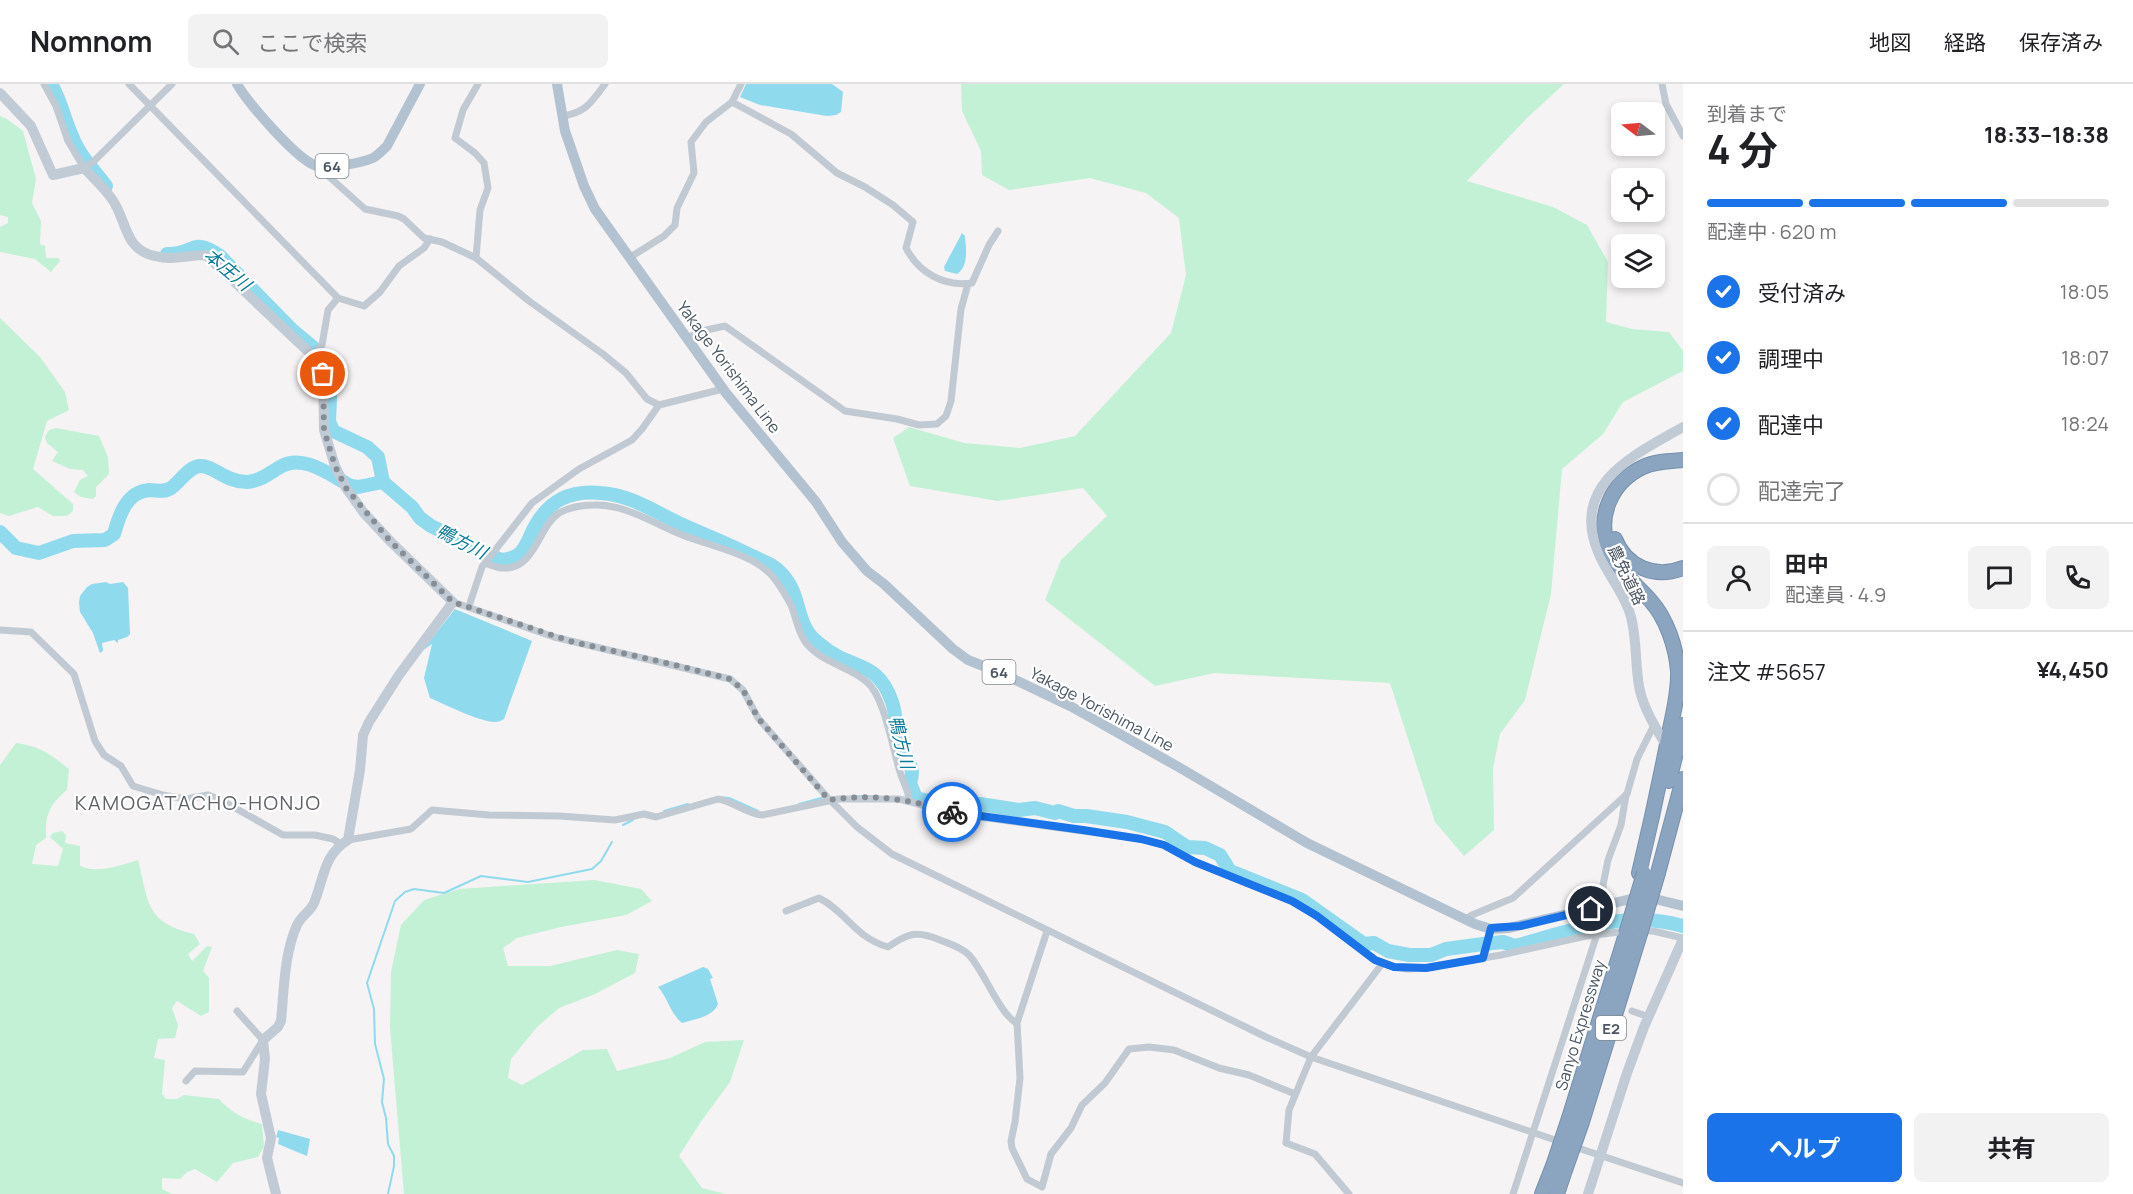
<!DOCTYPE html>
<html lang="ja">
<head>
<meta charset="utf-8">
<style>
	:root { --surface:#fff; --page:#f2f2f2; --text:#202124; --muted:#757577; --line:#e0e0e0; --accent:#1a73e8 }
	body { margin:0; font-family:Manrope,"Noto Sans JP",sans-serif; background:var(--page); color:var(--text); height:100vh; display:flex; flex-direction:column; font-size:22px; white-space:nowrap }
	* { box-sizing:border-box; margin:0 }
	p { font-size:20px; color:var(--muted) }
	.icon { flex:none; width:33px; height:33px; fill:none; stroke:currentColor; stroke-width:2; stroke-linecap:round; stroke-linejoin:round }
	.map { position:relative; flex:1; overflow:hidden }
	.side { display:flex; flex-direction:column; background:var(--surface); width:450px }
	.side>* { flex:none }
	.needle { width:39px; rotate:286deg }
	.tools { position:absolute; left:1611px; top:18px; display:grid; gap:12px }
	.tools a { display:grid; place-items:center; width:54px; height:54px; border-radius:9px; background:var(--surface); box-shadow:0 3px 9px #0003; font-size:30px }
	.pin { position:absolute; display:grid; place-items:center; width:51px; height:51px; color:#fff; margin:-26px; border:3px solid #fff; border-radius:50%; box-shadow:0 2px 6px #0007 }
	.courier { position:absolute; display:grid; place-items:center; width:60px; height:60px; margin:-30px; border:4px solid #1a73e8; border-radius:50%; background:#fff; color:#222; box-shadow:0 2px 8px #0007 }
	.head em { font-style:normal; font-weight:700 }
	.head div { display:flex; flex-direction:column-reverse }
	.head { display:flex; align-items:center; justify-content:space-between; height:102px; padding:0 24px }
	h1 { font-size:39px; font-weight:700; line-height:45px }
	.bar { display:grid; grid-template-columns:repeat(4,1fr); gap:9px 6px; align-content:center; height:72px; padding:0 24px }
	.bar i { height:8px; border-radius:4px; background:var(--line) }
	.bar .selected { background:var(--accent) }
	.bar p { grid-column:span 4 }
	.line { display:flex; align-items:center; gap:15px; padding:0 24px; border-top:2px solid var(--line) }
	.line div { flex:1 }
	.round { display:grid; place-items:center; flex:none; width:63px; height:63px; border-radius:9px; background:var(--page) }
	ol { padding:0 24px; list-style:none }
	li { display:flex; align-items:center; gap:18px; height:66px }
	li p { margin-inline-start:auto }
	li .icon { padding:6px; border-radius:50%; background:var(--accent); color:#fff; stroke-width:4 }
	li:last-child { color:var(--muted) }
	li i { width:33px; height:33px; border:3px solid var(--line); border-radius:50% }
	.button { display:flex; gap:12px; margin-top:auto; padding:12px 24px }
	.button a { flex:1; height:69px; border-radius:9px; background:var(--accent); color:#fff; font-size:24px; font-weight:700; line-height:69px; text-align:center }
	.button a+a { background:var(--page); color:var(--text) }
	header { display:flex; align-items:center; gap:36px; box-sizing:border-box; height:84px; padding:0 30px; background:var(--surface); border-bottom:2px solid var(--line) }
	header strong { font-size:28px }
	nav { display:flex; gap:33px; margin-inline-start:auto; font-size:21px }
	.search { width:420px; height:54px; background:var(--page); display:flex; align-items:center; gap:15px; box-sizing:border-box; padding:0 21px; border-radius:9px; color:var(--muted); font-size:22px }
	main { display:flex; flex:1; min-height:0 }
	.map>svg:first-child { display:block }
	.green { fill:#c3f1d5 }
	.water { fill:#90daee }
	.lines { fill:none; stroke-linecap:round; stroke-linejoin:round }
	.stream { stroke:#90daee; stroke-width:2 }
	.river { stroke:#90daee; stroke-width:14 }
	.street-tunnel { stroke:#caccce; stroke-width:7; stroke-dasharray:7 3.5; stroke-linecap:butt }
	.highway-casing { stroke:#7690ad; stroke-width:16 }
	.street { stroke:#c1cad2; stroke-width:7 }
	.secondary { stroke:#c1cbd6; stroke-width:10 }
	.primary { stroke:#b3c2d1; stroke-width:10 }
	.highway { stroke:#8ba5c1; stroke-width:14 }
	.highway-bridge-casing { stroke:#7690ad; stroke-width:16; stroke-linecap:butt }
	.highway-bridge { stroke:#8ba5c1; stroke-width:14 }
	.done { stroke:#868d94; stroke-width:6; stroke-dasharray:0 10.8 }
	.route { stroke:#1a73e8; stroke-width:8 }
	.labels { text-anchor:middle; dominant-baseline:central; stroke-width:4.5; stroke-linejoin:round; paint-order:stroke }
	.shield { fill:#fff; stroke:#808990; stroke-width:1.5 }
	.shield-label { font-size:15px; font-weight:bold; fill:#4a5661 }
	.street-label { font-size:16px; fill:#4a5661; stroke:#fff }
	.water-label { font-size:18px; font-style:italic; fill:#0c7c9b; stroke:#fff }
	.quarter-label { font-size:20px; letter-spacing:1.5px; fill:#5f6368; stroke:#fff }
</style>
</head>
<body>
<header>
<strong>Nomnom</strong>
<div class="search"><svg class="icon" aria-label="search" viewBox="0 0 24 24"><circle cx="10" cy="10" r="6"/><path d="M15 15l6 6"/></svg>ここで検索</div>
<nav><a>地図</a><a>経路</a><a>保存済み</a></nav>
</header>
<main>
<div class="map">
<svg width="1683" height="1110" viewBox="0 0 1683 1110">
	<rect width="100%" height="100%" fill="#f5f3f3"/>
	<g class="green">
		<polygon points="961,0 1564,0 1527,34 1467,97 1553,123 1587,141 1608,178 1606,238 1632,245 1669,248 1683,267 1683,287 1623,318 1603,350 1562,385 1551,510 1525,616 1500,650 1493,684 1494,746 1464,772 1435,738 1390,599 1214,589 1155,602 1045,516 1061,476 1107,432 1083,404 998,417 910,402 893,354 909,343 964,359 1020,364 1075,352 1171,249 1186,191 1179,134 1146,109 1090,94 1009,106 982,91 981,67 962,27"/>
		<polygon points="0,32 7,35 23,47 36,95 32,119 41,137 40,160 45,162 46,174 58,174 60,177 51,188 35,175 0,168 0,143 8,139 8,133 0,131"/>
		<polygon points="0,234 40,273 65,308 69,326 47,337 33,385 73,420 73,427 67,432 53,432 38,423 9,432 0,429"/>
		<polygon points="56,344 99,352 108,373 109,390 96,403 96,412 93,415 81,413 74,408 80,396 88,392 83,386 70,385 52,377 58,368 47,359 45,353 49,346"/>
		<path d="M16 659C40 662 50 670 69 685L67 706C49 721 45 731 46 754L36 761 32 780 58 782 63 765 50 753 53 749 62 747 66 751 65 759 80 762V782C98 790 121 781 138 776 149 819 145 838 194 850L200 860 188 870 192 877 207 862 212 863 203 887 209 894V928L201 932 177 917 172 924 178 941 175 954 158 955 154 974 165 976 162 1010 166 1015H177L184 1011 219 1015C230 1028 246 1036 262 1040L264 1063 258 1073 233 1079 217 1098 195 1085 187 1088 180 1095 162 1094V1105L172 1110H0V681Z"/>
		<polygon points="594,796 641,805 652,817 626,831 561,843 517,854 503,864 508,882 550,882 617,866 639,870 635,889 595,910 559,924 537,943 511,975 508,994 522,1001 583,966 607,965 617,987 670,974 705,958 744,956 730,998 700,1039 679,1072 702,1104 726,1110 404,1110 390,944 391,888 401,841 424,816 459,805"/>
	</g>
	<g class="water">
		<polygon points="746,0 832,0 843,8 841,28 836,31 827,32 760,21 740,13"/>
		<path d="M962 149 965 152C966 165 969 182 957 190L945 187 944 183Z"/>
		<polygon points="106,498 110,500 123,498 128,504 130,550 127,553 118,556 118,559 114,556 102,559 103,567 100,569 93,549 80,528 79,519 80,512 87,503 92,500"/>
		<path d="M455 525 532 557 504 635C501 637 498 638 495 638 480 638 444 620 430 614L424 594 432 560 422 567Z"/>
		<path d="M703 883 708 885 713 894 710 895 718 920C713 933 695 935 682 939 670 929 668 914 658 903Z"/>
		<polygon points="278,1046 310,1055 307,1072 278,1060 279,1054 276,1053"/>
	</g>
	<g class="lines">
		<g class="stream">
			<polyline points="852,712 879,712"/>
			<polyline points="719,713 729,714 758,727"/>
			<polyline points="799,720 825,713"/>
			<polyline points="664,727 688,720"/>
			<polyline points="623,741 633,736"/>
			<polyline points="388,1110 394,1082 394,1072 388,1060 386,1034 382,1018 384,995 375,960 374,925 367,899 395,817 405,808 414,805 444,809 481,792 528,798 592,785 601,777 612,758"/>
		</g>
		<g class="river">
			<path d="M51 0C61 16 64 35 72 52 79 71 94 86 106 102"/>
			<path d="M167 170C194 171 192 152 220 172L292 246 315 265 324 277 331 291 329 337 333 347 367 363 378 373 383 398"/>
			<path d="M383 398 412 423 420 434 431 442 501 476C507 476 517 473 521 468 527 462 530 452 534 444 549 416 570 406 601 409 631 411 655 428 681 440 705 451 729 460 752 472 764 478 773 480 782 490 800 510 796 531 808 548 811 553 817 558 821 561 850 587 877 574 892 618 897 631 895 645 898 658 903 675 917 680 910 699L916 714 963 725 980 720 1019 726 1035 724 1055 729 1058 727 1074 732H1086L1127 738 1165 748 1187 763 1205 764 1220 771 1230 787 1302 816 1364 860 1374 859 1388 867 1409 871H1431L1446 865 1483 860 1503 858 1515 862C1570 847 1626 825 1683 842"/>
			<path d="M0 448 16 464 39 469 73 457 105 456 114 450C119 432 126 408 149 406 156 406 164 409 171 404 180 398 188 383 200 382 213 381 225 398 247 398 260 397 268 390 280 383 303 369 330 391 351 402L358 403 383 398"/>
		</g>
		<polyline class="street-tunnel" points="1588,913 1607,919"/>
		<defs>
			<g id="highway">
				<path d="M1615 455C1626 483 1655 495 1683 484"/>
				<polyline points="1669,697 1683,641"/>
				<path d="M1639 789C1650 743 1660 697 1669 650 1673 630 1679 608 1678 587 1676 563 1667 535 1650 516 1636 501 1619 486 1610 467 1595 434 1611 398 1643 383 1655 377 1670 377 1683 376"/>
				<polyline points="1658,789 1683,695"/>
				<polyline points="1569,1034 1626,850"/>
				<polyline points="1582,1038 1640,850"/>
				<polyline points="1542,1110 1553,1082"/>
				<polyline points="1557,1110 1565,1086"/>
			</g>
		</defs>
		<use href="#highway" class="highway-casing"/>
		<g class="street">
			<polyline points="44,0 56,22 68,57 84,84 93,78 172,0"/>
			<polyline points="129,0 338,214 364,222 380,208 399,182 424,164 430,155"/>
			<polyline points="1662,0 1666,20 1683,52"/>
			<path d="M732 18 791 50 837 89 865 103 893 121 913 138 906 164C919 189 944 203 972 199L989 161 998 147"/>
			<path d="M563 32C586 28 591 19 605 0"/>
			<polyline points="321,83 325,89 365,125 398,132 404,135 424,154 442,158 476,174 529,217 603,270 626,289 647,315 659,321"/>
			<polyline points="476,174 480,126 488,104 484,79 475,69 455,54 463,26 478,0"/>
			<polyline points="629,174 664,152 675,141 677,124 694,89 691,58 706,38 732,18 741,0"/>
			<polyline points="687,254 706,246 725,242 845,327 897,335 919,341 937,340 946,332 951,317 961,225 968,200"/>
			<polyline points="313,272 322,261 328,226 338,214"/>
			<path d="M485 479C491 481 497 484 503 484 535 486 538 443 559 429 570 423 582 421 594 421 625 420 653 439 680 450 708 462 754 469 774 494 780 502 786 512 791 521 796 533 798 549 806 559 822 579 849 582 867 598 885 613 893 668 901 691 904 700 909 707 909 717"/>
			<polyline points="453,518 554,553 730,595 743,606 758,634 828,714 857,743 892,770 1266,953 1311,973 1561,1058"/>
			<polyline points="469,522 482,483 532,419 579,385 632,356 642,345 659,321 723,305"/>
			<polyline points="0,546 31,548 74,590 95,657 104,671 121,682 133,702 163,711 186,715 208,711 221,716 283,751 315,751 333,755 341,760"/>
			<path d="M348 756 411 745 432 726 489 731 559 732 615 736 644 730 656 733 718 715C733 717 746 730 762 731L838 715H899L958 730 1141 755 1164 761 1195 778 1291 817 1317 832 1375 876 1394 883 1407 885 1426 884 1501 871 1586 852 1628 847"/>
			<polyline points="1603,822 1603,801 1608,776 1621,741 1626,711"/>
			<path d="M786 827 819 814C847 828 854 853 888 863 908 849 917 846 940 856 950 860 961 863 969 871 984 887 1000 931 1017 939"/>
			<polyline points="1464,836 1472,831 1513,814 1627,710 1637,675 1654,641"/>
			<polyline points="1047,847 1017,939 1020,994 1015,1038 1011,1057 1012,1064 1027,1095 1042,1103 1051,1070 1071,1044 1082,1021 1105,999 1129,965 1149,963 1174,966 1219,984 1249,991 1295,1010"/>
			<polyline points="1639,847 1653,847 1683,854"/>
			<polyline points="1483,874 1491,845"/>
			<polyline points="1632,927 1649,933"/>
			<polyline points="186,997 195,987 243,988 263,956 237,927"/>
			<polyline points="1572,1062 1683,1099"/>
			<polyline points="1349,1110 1315,1070 1286,1059 1289,1026 1311,973 1382,880"/>
			<polyline points="1513,1110 1597,850"/>
		</g>
		<g class="secondary">
			<path d="M0 9 31 42 53 91 84 84C94 95 108 107 115 120 127 141 126 166 155 172 173 177 188 171 206 171L313 272 323 290 324 346 335 382 346 404 364 429 391 458 453 518 399 591 369 638 363 651 360 686 348 756C323 771 324 795 314 819 310 828 301 832 297 841 284 870 284 906 281 937L278 943 263 956 265 975 261 1010 271 1054 267 1074 276 1110"/>
			<path d="M1663 656C1653 640 1642 621 1639 602 1635 579 1637 556 1631 533 1625 509 1607 491 1598 468 1570 400 1634 371 1683 343"/>
			<polyline points="1588,1110 1627,989 1644,943 1683,855"/>
		</g>
		<g class="primary">
			<path d="M237 0C248 19 294 72 314 81 325 86 361 79 373 74 378 71 383 66 387 62L420 0"/>
			<polyline points="557,0 565,47 584,102 595,125 726,309 816,418 842,458 867,487 884,500 953,565 968,576 1001,589 1072,623 1182,685 1307,759 1475,840 1491,845 1509,844 1635,814 1655,815 1683,822"/>
		</g>
		<use href="#highway" class="highway"/>
		<defs>
			<g id="highway-bridge">
				<polyline points="1626,850 1644,789"/>
				<polyline points="1640,850 1658,789"/>
				<polyline points="1553,1082 1569,1034"/>
				<polyline points="1565,1086 1582,1038"/>
			</g>
		</defs>
		<use href="#highway-bridge" class="highway-bridge-casing"/>
		<use href="#highway-bridge" class="highway-bridge"/>
	</g>
	<g class="lines">
		<path class="done" d="M323 290 324 346 335 382 346 404 391 458 453 518 573 558 671 580 730 595 743 606 758 634 829 716C871 709 912 716 952 728"/>
		<polyline class="route" points="952,728 1083,746 1141,755 1164,761 1195,778 1292,817 1317,832 1375,876 1394,883 1426,884 1483,874 1491,844 1520,842 1591,825"/>
	</g>
	<g class="labels">
		<g class="shield">
			<rect x="315.5" y="70" width="33" height="24" rx="4.5"/>
			<rect x="982.5" y="576" width="33" height="24" rx="4.5"/>
			<rect x="1596" y="932" width="30" height="24" rx="4.5"/>
		</g>
		<g class="shield-label">
			<text x="332" y="82">64</text>
			<text x="999" y="588">64</text>
			<text x="1611" y="944">E2</text>
		</g>
		<g class="street-label">
			<text transform="translate(729 283) rotate(53)">Yakage Yorishima Line</text>
			<text transform="translate(1627 491) rotate(64)">農免道路</text>
			<text transform="translate(1102 625) rotate(28)">Yakage Yorishima Line</text>
			<text transform="translate(1580 941) rotate(-73)">Sanyo Expressway</text>
		</g>
		<g class="water-label">
			<text transform="translate(228 185) rotate(40)">本庄川</text>
			<text transform="translate(462 457) rotate(27)">鴨方川</text>
			<text transform="translate(902 658) rotate(76)">鴨方川</text>
		</g>
		<g class="quarter-label">
			<text x="198" y="718">KAMOGATACHO-HONJO</text>
		</g>
	</g>
</svg>
<div class="tools">
<a><svg class="needle" viewBox="-14 -14 28 28"><path d="M0-13l5 13h-10z" fill="#e53935"/><path d="M0 13l5-13h-10z" fill="#757577"/></svg></a>
<a><svg class="icon" aria-label="locate" viewBox="0 0 24 24"><circle cx="12" cy="12" r="6"/><path d="M12 2v4M12 18v4M2 12h4M18 12h4"/></svg></a>
<a><svg class="icon" aria-label="layers" viewBox="0 0 24 24"><path d="M12 4l9 5-9 5-9-5zM3 14l9 5 9-5"/></svg></a>
</div>
<div class="pin" style="left:323px;top:290px;background:#ea580c"><svg class="icon" aria-label="bag" viewBox="0 0 24 24"><path d="M5 8h14l-1 12H6zM9 8a3 3 0 0 1 6 0"/></svg></div>
<div class="pin" style="left:1591px;top:825px;background:#1f2937"><svg class="icon" aria-label="home" viewBox="0 0 24 24"><path d="M3 11l9-7 9 7M6 9v11h12V9"/></svg></div>
<div class="courier" style="left:952px;top:728px"><svg class="icon" aria-label="bike" viewBox="0 0 24 24"><circle cx="6" cy="16" r="4"/><circle cx="18" cy="16" r="4"/><path d="M6 16l4-8h5l3 8M10 8l3 8H6M13 5h3"/></svg></div>
</div>
<section class="side">
<div class="head"><div><h1>4 分</h1><p>到着まで</p></div><em>18:33–18:38</em></div>
<div class="bar"><i class="selected"></i><i class="selected"></i><i class="selected"></i><i></i><p>配達中 · 620 m</p></div>
<ol>
<li><svg class="icon" aria-label="check" viewBox="0 0 24 24"><path d="M5 12l5 5 9-10"/></svg>受付済み<p>18:05</p></li>
<li><svg class="icon" aria-label="check" viewBox="0 0 24 24"><path d="M5 12l5 5 9-10"/></svg>調理中<p>18:07</p></li>
<li><svg class="icon" aria-label="check" viewBox="0 0 24 24"><path d="M5 12l5 5 9-10"/></svg>配達中<p>18:24</p></li>
<li><i></i>配達完了</li>
</ol>
<div class="line" style="height:108px"><a class="round"><svg class="icon" aria-label="person" viewBox="0 0 24 24"><circle cx="12" cy="8" r="4"/><path d="M4 21q1-7 8-7t8 7"/></svg></a><div><b>田中</b><p>配達員 · 4.9</p></div><a class="round"><svg class="icon" aria-label="chat" viewBox="0 0 24 24"><path d="M4 5h16v11H9l-5 4z"/></svg></a><a class="round"><svg class="icon" aria-label="phone" viewBox="0 0 24 24"><path d="M5 4h4l2 5-3 2q2 4 5 5l2-3 5 2v4C11 20 4 13 5 4z"/></svg></a></div>
<div class="line" style="height:78px"><div>注文 #5657</div><b>¥4,450</b></div>
<div class="button"><a>ヘルプ</a><a>共有</a></div>
</section>
</main>
</body>
</html>
